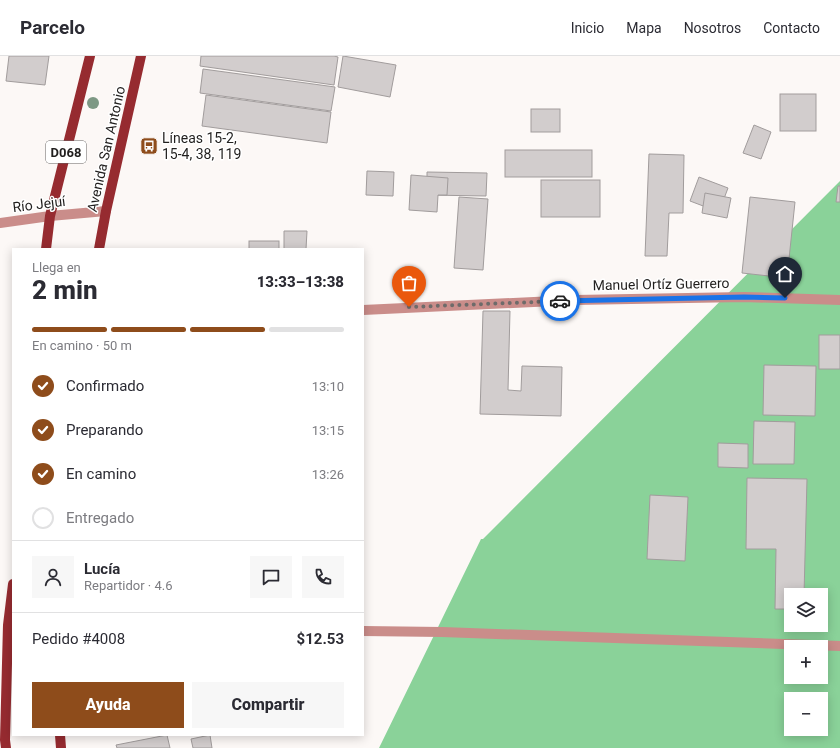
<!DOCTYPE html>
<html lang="es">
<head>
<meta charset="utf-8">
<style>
	:root { --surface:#fff; --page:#f7f7f7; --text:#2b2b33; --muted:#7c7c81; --line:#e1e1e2; --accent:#8e4c1b }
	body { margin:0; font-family:Roboto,sans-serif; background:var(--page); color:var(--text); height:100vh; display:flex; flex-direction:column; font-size:15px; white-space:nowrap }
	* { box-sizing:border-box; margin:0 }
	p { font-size:13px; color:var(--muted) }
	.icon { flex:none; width:22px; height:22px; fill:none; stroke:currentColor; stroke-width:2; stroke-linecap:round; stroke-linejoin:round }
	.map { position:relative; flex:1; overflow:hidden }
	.drawer { position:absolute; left:12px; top:192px; width:352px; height:488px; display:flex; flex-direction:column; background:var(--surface); border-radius:0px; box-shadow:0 2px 10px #0003 }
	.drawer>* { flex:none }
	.controls { position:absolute; left:784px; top:532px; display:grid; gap:8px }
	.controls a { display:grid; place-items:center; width:44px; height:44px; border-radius:0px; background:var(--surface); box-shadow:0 2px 10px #0003; font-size:20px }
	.pin { position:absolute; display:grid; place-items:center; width:34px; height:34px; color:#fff; margin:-41px -17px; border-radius:50% 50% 50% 0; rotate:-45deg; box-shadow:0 0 4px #0007 }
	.pin .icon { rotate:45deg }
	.courier { position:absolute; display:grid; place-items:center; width:40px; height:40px; margin:-20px; border:3px solid #1a73e8; border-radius:50%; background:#fff; color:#222; box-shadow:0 1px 5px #0007 }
	.headline em { font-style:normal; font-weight:800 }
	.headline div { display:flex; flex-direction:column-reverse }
	.headline { display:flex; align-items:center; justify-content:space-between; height:68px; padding:0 20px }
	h1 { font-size:26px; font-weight:800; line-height:30px }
	.bar { display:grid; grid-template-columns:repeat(4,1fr); gap:6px 4px; align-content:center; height:48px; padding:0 20px }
	.bar i { height:5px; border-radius:3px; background:var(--line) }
	.bar .on { background:var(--accent) }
	.bar p { grid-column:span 4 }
	.line { display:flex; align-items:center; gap:10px; padding:0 20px; border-top:1px solid var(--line) }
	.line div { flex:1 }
	.round { display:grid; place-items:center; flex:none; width:42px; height:42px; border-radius:0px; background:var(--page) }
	ol { padding:0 20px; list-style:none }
	li { display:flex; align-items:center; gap:12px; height:44px }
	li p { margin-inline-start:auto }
	li .icon { padding:4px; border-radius:50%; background:var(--accent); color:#fff; stroke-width:4 }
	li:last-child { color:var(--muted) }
	li i { width:22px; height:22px; border:2px solid var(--line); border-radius:50% }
	.cta { display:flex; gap:8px; margin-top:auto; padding:8px 20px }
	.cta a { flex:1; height:46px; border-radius:0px; background:var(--accent); color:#fff; font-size:16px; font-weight:800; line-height:46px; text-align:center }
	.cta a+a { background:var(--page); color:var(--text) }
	header { display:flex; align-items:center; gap:24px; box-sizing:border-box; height:56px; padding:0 20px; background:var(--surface); border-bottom:1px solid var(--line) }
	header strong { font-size:19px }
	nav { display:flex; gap:22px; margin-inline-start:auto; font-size:14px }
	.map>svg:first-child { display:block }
	.forest { fill:#8ad299; fill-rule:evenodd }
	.building { fill:#d2cdcd; stroke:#a19c9c }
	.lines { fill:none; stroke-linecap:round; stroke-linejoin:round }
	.minor { stroke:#ca8d8a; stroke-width:10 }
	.major { stroke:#962b30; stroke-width:10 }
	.tree { fill:#7d9884 }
	.done { stroke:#6e6b6a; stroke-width:4; stroke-dasharray:0 7.2 }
	.route { stroke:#1a73e8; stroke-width:5 }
	.labels { text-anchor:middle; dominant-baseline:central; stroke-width:3; stroke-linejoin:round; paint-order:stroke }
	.shield { fill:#fff; stroke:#646262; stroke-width:1 }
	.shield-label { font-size:13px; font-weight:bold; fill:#211f1e }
	.poi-label { font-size:14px; fill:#211f1e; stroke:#fff; text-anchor:start }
	.street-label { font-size:14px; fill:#211f1e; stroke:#fff }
</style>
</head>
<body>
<header>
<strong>Parcelo</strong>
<nav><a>Inicio</a><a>Mapa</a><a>Nosotros</a><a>Contacto</a></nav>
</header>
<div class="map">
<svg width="840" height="692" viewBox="0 0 840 692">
	<rect width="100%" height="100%" fill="#fcf8f6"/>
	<path class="forest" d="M840 125V692H379L481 483H483ZM791 539H821V569H791ZM791 591H821V621H791ZM791 643H821V673H791Z"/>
	<g class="building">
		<polygon points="9,0 49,0 45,29 6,25"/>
		<polygon points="201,0 334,0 338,1 334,29 200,10"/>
		<polygon points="343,0 396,9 390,41 338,31"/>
		<polygon points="203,13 335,31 331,55 200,37"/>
		<rect x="780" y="38" width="36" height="37"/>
		<polygon points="206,39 331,56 327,87 202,70"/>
		<rect x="531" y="53" width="29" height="23"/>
		<polygon points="754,69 771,76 761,103 743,97"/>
		<rect x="505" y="94" width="87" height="27"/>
		<polygon points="649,98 684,99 683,157 669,157 667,200 645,200"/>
		<polygon points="367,115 394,116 393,140 366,139"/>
		<polygon points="427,116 487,117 486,140 427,139"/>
		<polygon points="411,119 448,122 447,139 438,139 437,156 409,154"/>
		<polygon points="699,121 728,132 719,156 690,145"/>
		<rect x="541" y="124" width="59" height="37"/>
		<polygon points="838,130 840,130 840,146 836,146"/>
		<polygon points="705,137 731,142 727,162 702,157"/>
		<polygon points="459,141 488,143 483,214 454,212"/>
		<polygon points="750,141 795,146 787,222 742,217"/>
		<polygon points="284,175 307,175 306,193 284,193"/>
		<rect x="249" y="185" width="30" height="8"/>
		<polygon points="483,255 510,255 508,334 521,335 522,310 562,311 561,360 480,358"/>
		<rect x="819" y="279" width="21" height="34"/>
		<polygon points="764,309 816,310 815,360 763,359"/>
		<polygon points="754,365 795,366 794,408 753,408"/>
		<polygon points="718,387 748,388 748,412 718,411"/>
		<polygon points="747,422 807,423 804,539 791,539 791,553 775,553 776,493 746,493"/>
		<polygon points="650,439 688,441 685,505 647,503"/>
		<polygon points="167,679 170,692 117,692 116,689"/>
		<polygon points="210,679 212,692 193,692 191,683"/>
	</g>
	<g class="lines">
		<g class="minor">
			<polyline points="0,167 50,160 106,155"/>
			<polyline points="363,254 575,244 744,241 840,244"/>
			<polyline points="363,575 442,576 840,590"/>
		</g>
		<g class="major">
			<polyline points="46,193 50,160 90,0"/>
			<polyline points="99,193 106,155 141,0"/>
			<polyline points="60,679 61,692"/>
			<polyline points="6,692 5,684 8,569 13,528"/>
		</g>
	</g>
	<circle class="tree" cx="93" cy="47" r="6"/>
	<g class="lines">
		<polyline class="done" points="409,251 560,245"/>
		<polyline class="route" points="560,245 744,241 785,242"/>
	</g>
	<defs>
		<symbol id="bus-square" viewBox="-11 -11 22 22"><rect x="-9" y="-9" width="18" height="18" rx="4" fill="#8e4c1b" stroke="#fff"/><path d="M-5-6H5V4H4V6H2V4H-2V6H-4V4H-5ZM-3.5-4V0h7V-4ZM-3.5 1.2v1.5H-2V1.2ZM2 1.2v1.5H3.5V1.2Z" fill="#fff"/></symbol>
	</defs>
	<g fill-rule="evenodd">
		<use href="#bus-square" x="139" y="80" width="20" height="20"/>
	</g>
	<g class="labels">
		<rect class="shield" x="46" y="85" width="40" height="22" rx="3"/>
		<g class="shield-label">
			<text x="66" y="96">D068</text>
		</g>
		<g class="poi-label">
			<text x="162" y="82">Líneas 15-2,<tspan x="162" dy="16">15-4, 38, 119</tspan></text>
		</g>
		<g class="street-label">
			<text transform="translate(106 93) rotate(-77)">Avenida San Antonio</text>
			<text transform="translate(39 148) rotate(-7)">Río Jejuí</text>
			<text transform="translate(661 228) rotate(-1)">Manuel Ortíz Guerrero</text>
		</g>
	</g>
</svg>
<div class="controls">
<a><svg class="icon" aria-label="layers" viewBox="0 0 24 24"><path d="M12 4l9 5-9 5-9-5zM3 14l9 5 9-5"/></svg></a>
<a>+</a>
<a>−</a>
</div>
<div class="pin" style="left:409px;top:251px;background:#ea580c"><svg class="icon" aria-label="bag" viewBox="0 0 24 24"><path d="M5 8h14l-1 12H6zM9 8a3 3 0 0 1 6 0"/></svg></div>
<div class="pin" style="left:785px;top:242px;background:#1f2937"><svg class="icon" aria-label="home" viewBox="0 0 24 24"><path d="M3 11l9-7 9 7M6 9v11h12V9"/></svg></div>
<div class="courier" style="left:560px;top:245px"><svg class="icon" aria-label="car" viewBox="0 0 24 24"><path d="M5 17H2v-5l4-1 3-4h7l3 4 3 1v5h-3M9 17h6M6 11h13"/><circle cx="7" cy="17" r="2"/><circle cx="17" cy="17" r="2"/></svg></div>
<section class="drawer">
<div class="headline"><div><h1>2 min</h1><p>Llega en</p></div><em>13:33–13:38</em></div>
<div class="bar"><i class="on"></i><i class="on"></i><i class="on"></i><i></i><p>En camino · 50 m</p></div>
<ol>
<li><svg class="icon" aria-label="check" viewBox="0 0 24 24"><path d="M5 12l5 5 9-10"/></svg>Confirmado<p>13:10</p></li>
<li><svg class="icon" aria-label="check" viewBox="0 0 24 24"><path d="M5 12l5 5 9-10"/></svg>Preparando<p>13:15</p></li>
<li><svg class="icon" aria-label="check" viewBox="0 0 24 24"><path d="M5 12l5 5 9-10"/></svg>En camino<p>13:26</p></li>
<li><i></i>Entregado</li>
</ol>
<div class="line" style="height:72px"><a class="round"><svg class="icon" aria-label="person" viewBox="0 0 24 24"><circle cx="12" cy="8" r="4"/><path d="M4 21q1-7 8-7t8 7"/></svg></a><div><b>Lucía</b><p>Repartidor · 4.6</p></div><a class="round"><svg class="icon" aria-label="chat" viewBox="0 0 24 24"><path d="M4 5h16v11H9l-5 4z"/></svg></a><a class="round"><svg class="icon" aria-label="phone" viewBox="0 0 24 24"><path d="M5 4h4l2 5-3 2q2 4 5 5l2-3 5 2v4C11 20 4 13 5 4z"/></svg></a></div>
<div class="line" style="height:52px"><div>Pedido #4008</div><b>$12.53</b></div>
<div class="cta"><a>Ayuda</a><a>Compartir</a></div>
</section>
</div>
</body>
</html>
